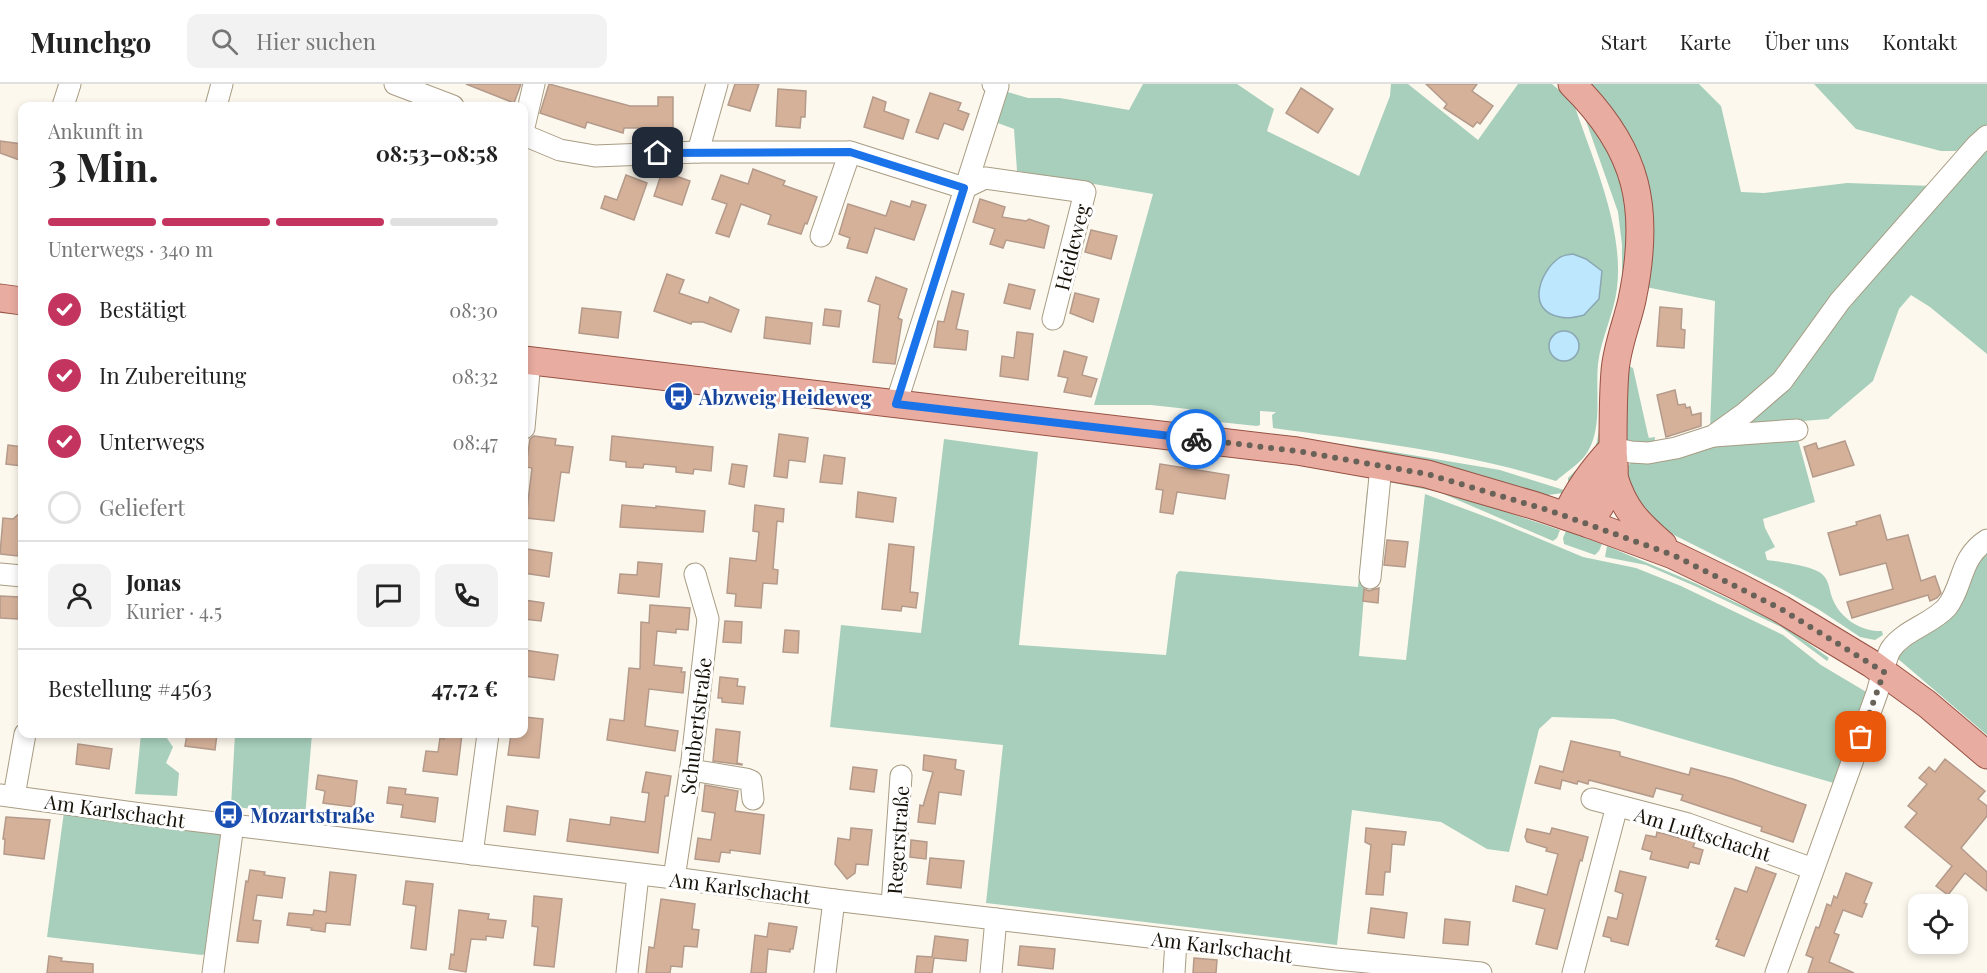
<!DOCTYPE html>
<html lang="de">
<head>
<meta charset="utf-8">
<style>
	:root { --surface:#fff; --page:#f2f2f2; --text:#222; --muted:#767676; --line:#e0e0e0; --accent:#c3355e }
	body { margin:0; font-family:"Playfair Display",serif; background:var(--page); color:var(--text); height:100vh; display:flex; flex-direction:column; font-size:22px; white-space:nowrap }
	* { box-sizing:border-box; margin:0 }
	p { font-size:20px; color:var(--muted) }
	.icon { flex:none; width:33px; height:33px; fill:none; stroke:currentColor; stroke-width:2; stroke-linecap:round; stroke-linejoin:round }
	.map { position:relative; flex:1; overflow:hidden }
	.side { position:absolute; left:18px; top:18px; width:510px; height:636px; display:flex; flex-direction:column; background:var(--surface); border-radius:12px; box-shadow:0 3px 9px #0003 }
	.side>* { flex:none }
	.tools { position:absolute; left:1908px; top:810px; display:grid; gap:12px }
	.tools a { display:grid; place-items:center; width:60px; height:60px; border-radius:12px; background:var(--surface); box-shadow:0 3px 9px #0003; font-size:30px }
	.pin { position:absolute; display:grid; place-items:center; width:51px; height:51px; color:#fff; margin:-26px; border-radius:12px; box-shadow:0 3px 9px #0006 }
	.courier { position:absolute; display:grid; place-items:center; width:60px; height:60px; margin:-30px; border:4px solid #1a73e8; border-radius:50%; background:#fff; color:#222; box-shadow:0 2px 8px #0007 }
	.overview em { font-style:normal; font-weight:700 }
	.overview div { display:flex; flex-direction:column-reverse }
	.overview { display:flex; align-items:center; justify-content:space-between; height:102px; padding:0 30px }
	h1 { font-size:39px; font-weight:700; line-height:45px }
	.bar { display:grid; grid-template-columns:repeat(4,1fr); gap:9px 6px; align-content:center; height:72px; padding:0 30px }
	.bar i { height:8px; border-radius:4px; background:var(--line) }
	.bar .selected { background:var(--accent) }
	.bar p { grid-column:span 4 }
	.line { display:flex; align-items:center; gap:15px; padding:0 30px; border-top:2px solid var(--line) }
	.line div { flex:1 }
	.round { display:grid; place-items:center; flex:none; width:63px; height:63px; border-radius:12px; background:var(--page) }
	ol { padding:0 30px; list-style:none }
	li { display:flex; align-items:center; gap:18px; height:66px }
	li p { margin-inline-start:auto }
	li .icon { padding:6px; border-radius:50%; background:var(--accent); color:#fff; stroke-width:4 }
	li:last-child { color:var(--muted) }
	li i { width:33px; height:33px; border:3px solid var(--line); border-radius:50% }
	header { display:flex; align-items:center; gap:36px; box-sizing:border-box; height:84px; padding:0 30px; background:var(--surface); border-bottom:2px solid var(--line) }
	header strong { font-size:28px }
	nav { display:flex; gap:33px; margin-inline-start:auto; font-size:21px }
	.search { width:420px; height:54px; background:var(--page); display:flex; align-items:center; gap:15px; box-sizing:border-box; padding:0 21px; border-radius:12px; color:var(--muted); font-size:22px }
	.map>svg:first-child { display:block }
	.green { fill:#a7cfbc; fill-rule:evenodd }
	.water { fill:#bde7fc; stroke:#8ba7b3; stroke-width:1.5 }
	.building { fill:#d5b19a; stroke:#b49a8a; stroke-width:1.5 }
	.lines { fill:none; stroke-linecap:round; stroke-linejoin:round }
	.minor-casing { stroke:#a89c83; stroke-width:23 }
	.major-casing { stroke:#965244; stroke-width:29 }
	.minor { stroke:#fff; stroke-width:21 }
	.major { stroke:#e9aca1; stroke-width:27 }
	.done { stroke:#686259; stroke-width:6; stroke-dasharray:0 10.8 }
	.route { stroke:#1a73e8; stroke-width:8 }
	.labels { text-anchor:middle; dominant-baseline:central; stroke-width:6; stroke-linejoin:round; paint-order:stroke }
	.street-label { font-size:20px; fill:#171209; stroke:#fff }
	.transit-label { font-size:20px; font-weight:bold; fill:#164399; stroke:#fff; text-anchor:start }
</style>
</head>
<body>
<header>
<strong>Munchgo</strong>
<div class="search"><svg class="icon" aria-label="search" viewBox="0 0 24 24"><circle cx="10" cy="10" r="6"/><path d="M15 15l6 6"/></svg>Hier suchen</div>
<nav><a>Start</a><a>Karte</a><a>Über uns</a><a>Kontakt</a></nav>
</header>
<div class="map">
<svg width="1987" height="889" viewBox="0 0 1987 889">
	<rect width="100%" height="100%" fill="#fdf8ed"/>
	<g class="green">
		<path d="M1143 0H1237L1274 25 1267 47 1359 92 1390 12 1391 0H1408L1478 56 1518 0H1552L1571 16 1575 23C1594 79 1624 145 1617 204 1614 230 1601 254 1598 280 1595 309 1604 348 1584 373 1576 382 1565 389 1556 397 1464 368 1368 357 1273 344L1272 331 1276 328 1260 327V341L1257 342 1209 337 1206 327 1151 321H1094L1153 110 1017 87 1014 45 995 38 1004 7 1028 14H1060L1129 26ZM1599 215 1584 231C1564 233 1552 237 1540 218Z"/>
		<path d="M1588 0H1699L1721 22 1741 108 1764 109 1847 99 1933 102 1775 296 1710 344 1715 217 1646 203C1646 170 1650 135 1648 102 1645 66 1615 23 1588 0Z"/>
		<polygon points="1814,0 1987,0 1987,43 1956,67 1941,67 1856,45"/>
		<polygon points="1579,17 1613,57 1632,142 1600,357 1596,369 1568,400 1568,394 1592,370 1597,358 1622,203 1622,161 1618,128"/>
		<polygon points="1987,62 1987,270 1930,223 1911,211 1899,225 1873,297 1828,335 1738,342"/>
		<polygon points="1627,281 1633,284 1648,351 1649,354 1655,353 1654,362 1628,357 1624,354"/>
		<polygon points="1277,351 1388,367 1500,386 1564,406 1563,409 1548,411 1531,408 1277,356"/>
		<path d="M1797 352 1815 418 1763 435 1765 444 1775 463 1765 468 1767 476C1781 478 1813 482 1822 490 1830 497 1829 507 1833 516 1841 535 1862 548 1882 547L1883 551 1875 556 1860 553 1818 525 1780 504 1654 441 1646 435 1624 385 1632 378 1717 357Z"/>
		<polygon points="944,355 1038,368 1019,561 1166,571 1176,491 1179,487 1358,503 1367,406 1373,404 1359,572 1406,576 1425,410 1497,437 1583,473 1636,484 1681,502 1783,551 1821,581 1868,609 1837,700 1614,635 1552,633 1539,645 1509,768 1487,765 1441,738 1352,726 1337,861 986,819 1003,661 830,643 841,541 921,549"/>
		<polygon points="1386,392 1476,418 1560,446 1557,454 1553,457 1439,408 1384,397"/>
		<polygon points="1566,447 1602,460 1599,467 1595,471 1564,460 1563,454"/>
		<polygon points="1607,462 1695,499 1783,541 1829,574 1827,577 1781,543 1697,503 1646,481 1605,473"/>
		<polygon points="1987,466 1987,651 1897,574 1958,516 1978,472"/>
		<polygon points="141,650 164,650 173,663 166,679 179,689 177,712 135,710"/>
		<polygon points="235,650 312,650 305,733 231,722"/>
		<polygon points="64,728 223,748 208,868 202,871 47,853"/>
	</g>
	<g class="water">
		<path d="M1573 170 1586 175 1602 187 1599 215 1584 231C1577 233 1567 235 1560 233 1526 227 1539 188 1559 174 1563 171 1568 171 1573 170Z"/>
		<circle cx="1564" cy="262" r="15"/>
	</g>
	<g class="building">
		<polygon points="466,0 521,0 514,19"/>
		<polygon points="549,0 630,22 658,22 658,13 673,13 673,44 624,44 623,49 587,38 585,44 540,29"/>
		<polygon points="735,0 759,0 750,27 728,21"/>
		<polygon points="1426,0 1477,0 1472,7 1493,22 1480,40 1477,38 1473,43 1444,24 1447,20"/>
		<polygon points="1301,4 1333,25 1318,49 1286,29"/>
		<polygon points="778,5 806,7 805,33 801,33 800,44 776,42"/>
		<polygon points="930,9 961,19 958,26 969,30 963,46 944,39 938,55 916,48"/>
		<polygon points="873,13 886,18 884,27 909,36 903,55 864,43"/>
		<polygon points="0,57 22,60 22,77 0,69"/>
		<polygon points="753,85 785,97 783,101 817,113 807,140 805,139 801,150 768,140 771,131 741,120 729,153 716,149 727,120 712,115 721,91 748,100"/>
		<polygon points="670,90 690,97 682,121 654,112 661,91 669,93"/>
		<polygon points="626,91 647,99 634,136 601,124 605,112 617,116"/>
		<polygon points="980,115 1005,123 1002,133 1026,137 1029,135 1049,142 1044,164 1006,156 1003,164 990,160 995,145 973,138"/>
		<polygon points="891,117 910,123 912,117 926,121 914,156 875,144 867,169 847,164 850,154 839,150 848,120 886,132"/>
		<polygon points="1091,146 1117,152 1111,175 1085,168"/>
		<polygon points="667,190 684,196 679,209 708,219 710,213 739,226 731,248 703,238 692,238 691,240 654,227"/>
		<polygon points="876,193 907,205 898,234 902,236 895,280 873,278 880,221 868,217"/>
		<polygon points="1009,200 1035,206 1030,225 1004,219"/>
		<polygon points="952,207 964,210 956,245 968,247 966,266 934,263 938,237 944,238"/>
		<polygon points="1075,209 1099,215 1093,238 1070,229"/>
		<polygon points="1660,223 1682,225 1681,245 1685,246 1684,264 1657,262"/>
		<polygon points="582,224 621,228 618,254 579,249"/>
		<polygon points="825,225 841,227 839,243 823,241"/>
		<polygon points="766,233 812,239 810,260 764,254"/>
		<polygon points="1017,248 1033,250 1028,296 1000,292 1002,272 1014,274"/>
		<polygon points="1064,267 1087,273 1082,291 1097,295 1091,313 1064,308 1068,294 1058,292"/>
		<polygon points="1675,306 1678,321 1685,320 1686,324 1690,323 1692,331 1701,329 1701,342 1666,353 1657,311"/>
		<polygon points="779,350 808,354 805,378 789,376 787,394 774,392"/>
		<polygon points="534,352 556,355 555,361 573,363 569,389 561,388 554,437 526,434 532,384 526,383 530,355"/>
		<polygon points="612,352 713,363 711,387 694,385 693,390 676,388 676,383 644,380 643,384 626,383 626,378 610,376"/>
		<polygon points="1845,357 1854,381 1813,393 1804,363 1816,359 1818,365"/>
		<polygon points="8,361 22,363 22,382 6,380"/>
		<polygon points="824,371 845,374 842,400 820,398"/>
		<polygon points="732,380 747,382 744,403 729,400"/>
		<polygon points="1160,380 1229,391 1225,415 1177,408 1173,430 1160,428 1163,406 1156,405"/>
		<polygon points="858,408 896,414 893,438 856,433"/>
		<polygon points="622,421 656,424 656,422 705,427 703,448 620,443"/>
		<polygon points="755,421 784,425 783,438 777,437 773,485 778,486 777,500 763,499 761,524 735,522 736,510 727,509 730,474 756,477 759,448 753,447"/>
		<polygon points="22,427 22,454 20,455 18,472 0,470 3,434 13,435"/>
		<polygon points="1880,431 1887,456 1908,451 1921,497 1935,492 1941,509 1937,514 1930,517 1928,511 1852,534 1847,518 1893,505 1886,479 1840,491 1828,449 1857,441 1856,438"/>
		<polygon points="1387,456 1408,458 1405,483 1384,481"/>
		<polygon points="889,460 914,463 910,508 918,509 916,524 902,522 901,527 882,525"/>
		<polygon points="527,465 552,469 549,493 524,489"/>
		<polygon points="638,478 662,480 659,513 618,509 620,490 637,491"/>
		<polygon points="1379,504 1378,519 1363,517 1364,505 1369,507"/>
		<polygon points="0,512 20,513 18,535 0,534"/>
		<polygon points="524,516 544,519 541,537 524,535"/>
		<polygon points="650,521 690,524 688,546 676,545 676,549 657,547 654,581 682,584 681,588 685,588 683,609 649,605 645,642 678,647 675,667 607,656 610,635 624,637 629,584 640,585 641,538 649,539"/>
		<polygon points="725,537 742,538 741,559 723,558"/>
		<polygon points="785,546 799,547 798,569 783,568"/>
		<polygon points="524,566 558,571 554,596 524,592"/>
		<polygon points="720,593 738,595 737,602 745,603 743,620 722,618 722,614 718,614"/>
		<polygon points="524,633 543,635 539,674 508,671 511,650 524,650"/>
		<polygon points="716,645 740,648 737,679 742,680 742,681 713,677"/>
		<polygon points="187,650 217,650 215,666 185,662"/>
		<polygon points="445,650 462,650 457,691 423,687 426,667 438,668 440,654 444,655"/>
		<polygon points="1571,657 1620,668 1620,672 1689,691 1691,684 1733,695 1806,721 1793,758 1761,747 1762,743 1681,716 1683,711 1656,704 1653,713 1589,696 1588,700 1578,697 1577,700 1562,696 1560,705 1535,699 1540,682 1563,688"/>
		<polygon points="78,660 112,665 109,685 76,680"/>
		<polygon points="924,671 956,676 955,685 964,687 961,711 939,708 935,740 918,738 920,721 923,722 933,688 923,686"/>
		<polygon points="1945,675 1985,707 1978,715 1987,722 1987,732 1961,764 1987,788 1987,807 1965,789 1948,811 1936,802 1952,782 1905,743 1917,729 1908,722 1927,700 1919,694 1929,683 1935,688"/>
		<polygon points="853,683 877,686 874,708 850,705"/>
		<polygon points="646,688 671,692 668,712 665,712 658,769 567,757 570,735 610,741 611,733 645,738 649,709 642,708"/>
		<polygon points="318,691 357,697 354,723 323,719 325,707 316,705"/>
		<polygon points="705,701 738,707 735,727 764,731 760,770 730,766 730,769 721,768 719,778 695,775 698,754 711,756 715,729 702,727"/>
		<polygon points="389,703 406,705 405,710 438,714 435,738 401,733 403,721 387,719"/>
		<polygon points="507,722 538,727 535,751 504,747"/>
		<polygon points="6,733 50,736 44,775 4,770 5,755 3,755"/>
		<polygon points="851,744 872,746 868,781 856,780 855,789 847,795 835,780 838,754 850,756"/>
		<polygon points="1366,744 1406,748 1404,761 1392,760 1390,788 1385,788 1383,811 1366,810 1371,761 1365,758"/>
		<polygon points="1552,744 1588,753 1582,777 1580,776 1557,865 1536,860 1545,825 1513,817 1516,802 1547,811 1558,770 1546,767 1547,764 1527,758 1525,753 1527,745 1550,750"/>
		<polygon points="1657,748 1695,758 1693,763 1703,766 1699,780 1690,778 1688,784 1650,775 1652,768 1642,765 1646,751 1656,753"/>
		<polygon points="911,756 927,758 926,775 910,773"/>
		<polygon points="930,774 964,777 961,804 927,800"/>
		<polygon points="1756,783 1776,790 1744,872 1716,862 1719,856 1716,855 1735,804 1747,808"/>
		<polygon points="250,786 265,788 264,791 285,794 282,814 257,811 253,836 261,837 258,859 237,857 246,797 248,798"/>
		<polygon points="1620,787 1646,793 1628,861 1611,857 1611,854 1603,852 1608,833 1617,835 1623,810 1615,807"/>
		<polygon points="330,788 356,791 350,841 326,839 325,848 311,846 312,844 287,841 289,829 313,831 314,826 326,828"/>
		<polygon points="1846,789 1872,799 1864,819 1867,820 1862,833 1843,826 1834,849 1839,851 1829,878 1854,889 1808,889 1813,874 1806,871 1816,843 1819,844 1827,820 1831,822 1834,812 1837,814"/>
		<polygon points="406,797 433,800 426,866 411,864 416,822 403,820"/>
		<polygon points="534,812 562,815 554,883 534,881 538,843 532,842"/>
		<polygon points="661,815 695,820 692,845 699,846 697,863 684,862 682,883 671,882 670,889 646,889 649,863 654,864"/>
		<polygon points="1371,824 1407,829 1404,854 1368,849"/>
		<polygon points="459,826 489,830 488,835 506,837 503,854 486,852 486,856 471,855 466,888 449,885 451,870 454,871"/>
		<polygon points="1445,835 1470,838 1468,861 1443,859"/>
		<polygon points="769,839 797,843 793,865 790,865 790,868 768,865 766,889 751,889 755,851 767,853"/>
		<polygon points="935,852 968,856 966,877 934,874 932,889 915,889 917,872 932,873"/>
		<polygon points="1020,862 1055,865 1053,885 1018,881"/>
		<polygon points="49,872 62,874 61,877 93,880 93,889 47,889"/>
		<polygon points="1194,874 1217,876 1216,889 1193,889"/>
	</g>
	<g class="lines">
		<defs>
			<g id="minor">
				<polyline points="395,0 453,22"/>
				<polyline points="63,22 70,0"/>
				<polyline points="216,22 222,0"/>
				<polyline points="524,43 534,0"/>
				<polyline points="524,51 560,66 595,72 698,68 850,68 964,104 985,94 1085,108 1053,235"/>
				<polyline points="698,68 717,0"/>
				<polyline points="821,152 850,68"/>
				<polyline points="896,320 998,2 993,0"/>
				<polyline points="524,344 530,277"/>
				<polyline points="1714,352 1797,346"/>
				<polyline points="1613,364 1631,368 1648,369 1676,364 1713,352 1745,329 1782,297 1840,217 1977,61 1987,52"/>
				<polyline points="0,490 22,492"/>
				<polyline points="1370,494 1381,382"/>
				<polyline points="691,686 746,695 751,697 753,715"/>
				<polyline points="0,711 141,730 674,794 834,816 1336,875 1481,889"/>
				<polyline points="14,712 25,650"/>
				<polyline points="1592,715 1688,740 1813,785"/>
				<polyline points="472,770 488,650"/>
				<polyline points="674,794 692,676 708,535 695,490"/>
				<polyline points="892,821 901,692"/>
				<polyline points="213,889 233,741"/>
				<polyline points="627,889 638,791"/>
				<polyline points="825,889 834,816"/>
				<polyline points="991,889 996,835"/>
				<polyline points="1174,889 1176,857"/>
				<polyline points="1573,889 1617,722"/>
				<path d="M1776 889 1877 609C1880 599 1886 572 1891 565 1904 546 1932 540 1947 523 1964 501 1959 474 1987 456"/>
			</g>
			<g id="major">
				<path d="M1572 0C1639 66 1651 125 1632 216 1627 239 1617 262 1615 287 1613 312 1613 339 1613 364 1613 373 1615 383 1614 391 1612 405 1596 428 1589 440"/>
				<polyline points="0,214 22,217"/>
				<polyline points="524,276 1297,367 1427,390 1536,422 1589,440 1673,471 1739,503 1781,525 1872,580 1927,620 1987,671"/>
				<path d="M1614 393C1624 426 1638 439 1663 461"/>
				<path d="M1566 432C1578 405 1593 385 1613 364"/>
			</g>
		</defs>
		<use href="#minor" class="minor-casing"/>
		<use href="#major" class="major-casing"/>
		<use href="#minor" class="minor"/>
		<use href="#major" class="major"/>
	</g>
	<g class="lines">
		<polyline class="done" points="1196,355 1297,367 1427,390 1551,427 1673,471 1781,525 1884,588 1861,653"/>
		<polyline class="route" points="658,69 850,68 964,104 896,320 1196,355"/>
	</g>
	<defs>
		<symbol id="bus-disc" viewBox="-11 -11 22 22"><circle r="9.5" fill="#1a4fb4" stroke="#fff"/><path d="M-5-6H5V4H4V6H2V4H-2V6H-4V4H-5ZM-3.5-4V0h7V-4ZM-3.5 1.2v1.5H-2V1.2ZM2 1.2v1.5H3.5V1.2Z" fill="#fff"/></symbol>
	</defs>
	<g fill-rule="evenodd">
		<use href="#bus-disc" x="662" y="296" width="33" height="33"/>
		<use href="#bus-disc" x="212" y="714" width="33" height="33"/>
	</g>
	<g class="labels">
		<g class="street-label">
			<text transform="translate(1071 163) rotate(-76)">Heideweg</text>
			<text transform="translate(695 642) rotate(-83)">Schubertstraße</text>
			<text transform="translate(115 726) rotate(8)">Am Karlschacht</text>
			<text transform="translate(1703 749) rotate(17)">Am Luftschacht</text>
			<text transform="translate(897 756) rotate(-86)">Regerstraße</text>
			<text transform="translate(740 803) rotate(7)">Am Karlschacht</text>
			<text transform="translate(1222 862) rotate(7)">Am Karlschacht</text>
		</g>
		<g class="transit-label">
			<text x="699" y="312">Abzweig Heideweg</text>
			<text x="250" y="730">Mozartstraße</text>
		</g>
	</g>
</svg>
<div class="tools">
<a><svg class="icon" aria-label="locate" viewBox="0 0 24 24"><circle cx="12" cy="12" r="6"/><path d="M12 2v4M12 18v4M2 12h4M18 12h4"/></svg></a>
</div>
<div class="pin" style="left:1861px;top:653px;background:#ea580c"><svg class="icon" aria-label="bag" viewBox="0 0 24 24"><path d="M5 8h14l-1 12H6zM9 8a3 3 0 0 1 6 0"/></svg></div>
<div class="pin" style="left:658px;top:69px;background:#1f2937"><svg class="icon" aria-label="home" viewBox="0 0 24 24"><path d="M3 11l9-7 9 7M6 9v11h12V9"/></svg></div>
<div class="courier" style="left:1196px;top:355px"><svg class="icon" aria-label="bike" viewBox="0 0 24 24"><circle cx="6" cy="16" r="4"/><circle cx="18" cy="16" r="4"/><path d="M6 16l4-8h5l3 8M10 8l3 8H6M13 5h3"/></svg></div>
<section class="side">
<div class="overview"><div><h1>3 Min.</h1><p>Ankunft in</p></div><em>08:53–08:58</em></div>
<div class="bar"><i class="selected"></i><i class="selected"></i><i class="selected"></i><i></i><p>Unterwegs · 340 m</p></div>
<ol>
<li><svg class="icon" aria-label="check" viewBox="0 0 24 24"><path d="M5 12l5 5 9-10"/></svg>Bestätigt<p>08:30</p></li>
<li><svg class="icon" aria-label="check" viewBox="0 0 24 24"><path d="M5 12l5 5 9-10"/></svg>In Zubereitung<p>08:32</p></li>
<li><svg class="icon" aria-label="check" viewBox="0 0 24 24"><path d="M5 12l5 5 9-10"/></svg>Unterwegs<p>08:47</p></li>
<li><i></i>Geliefert</li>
</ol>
<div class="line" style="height:108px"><a class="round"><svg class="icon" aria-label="person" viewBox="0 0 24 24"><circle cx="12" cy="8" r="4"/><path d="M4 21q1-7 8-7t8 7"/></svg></a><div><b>Jonas</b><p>Kurier · 4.5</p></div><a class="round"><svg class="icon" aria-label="chat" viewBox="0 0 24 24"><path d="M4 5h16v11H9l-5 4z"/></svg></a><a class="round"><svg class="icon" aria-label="phone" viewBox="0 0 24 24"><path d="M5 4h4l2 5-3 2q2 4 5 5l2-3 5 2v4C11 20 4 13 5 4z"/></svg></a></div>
<div class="line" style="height:78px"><div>Bestellung #4563</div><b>47.72 €</b></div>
</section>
</div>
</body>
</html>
